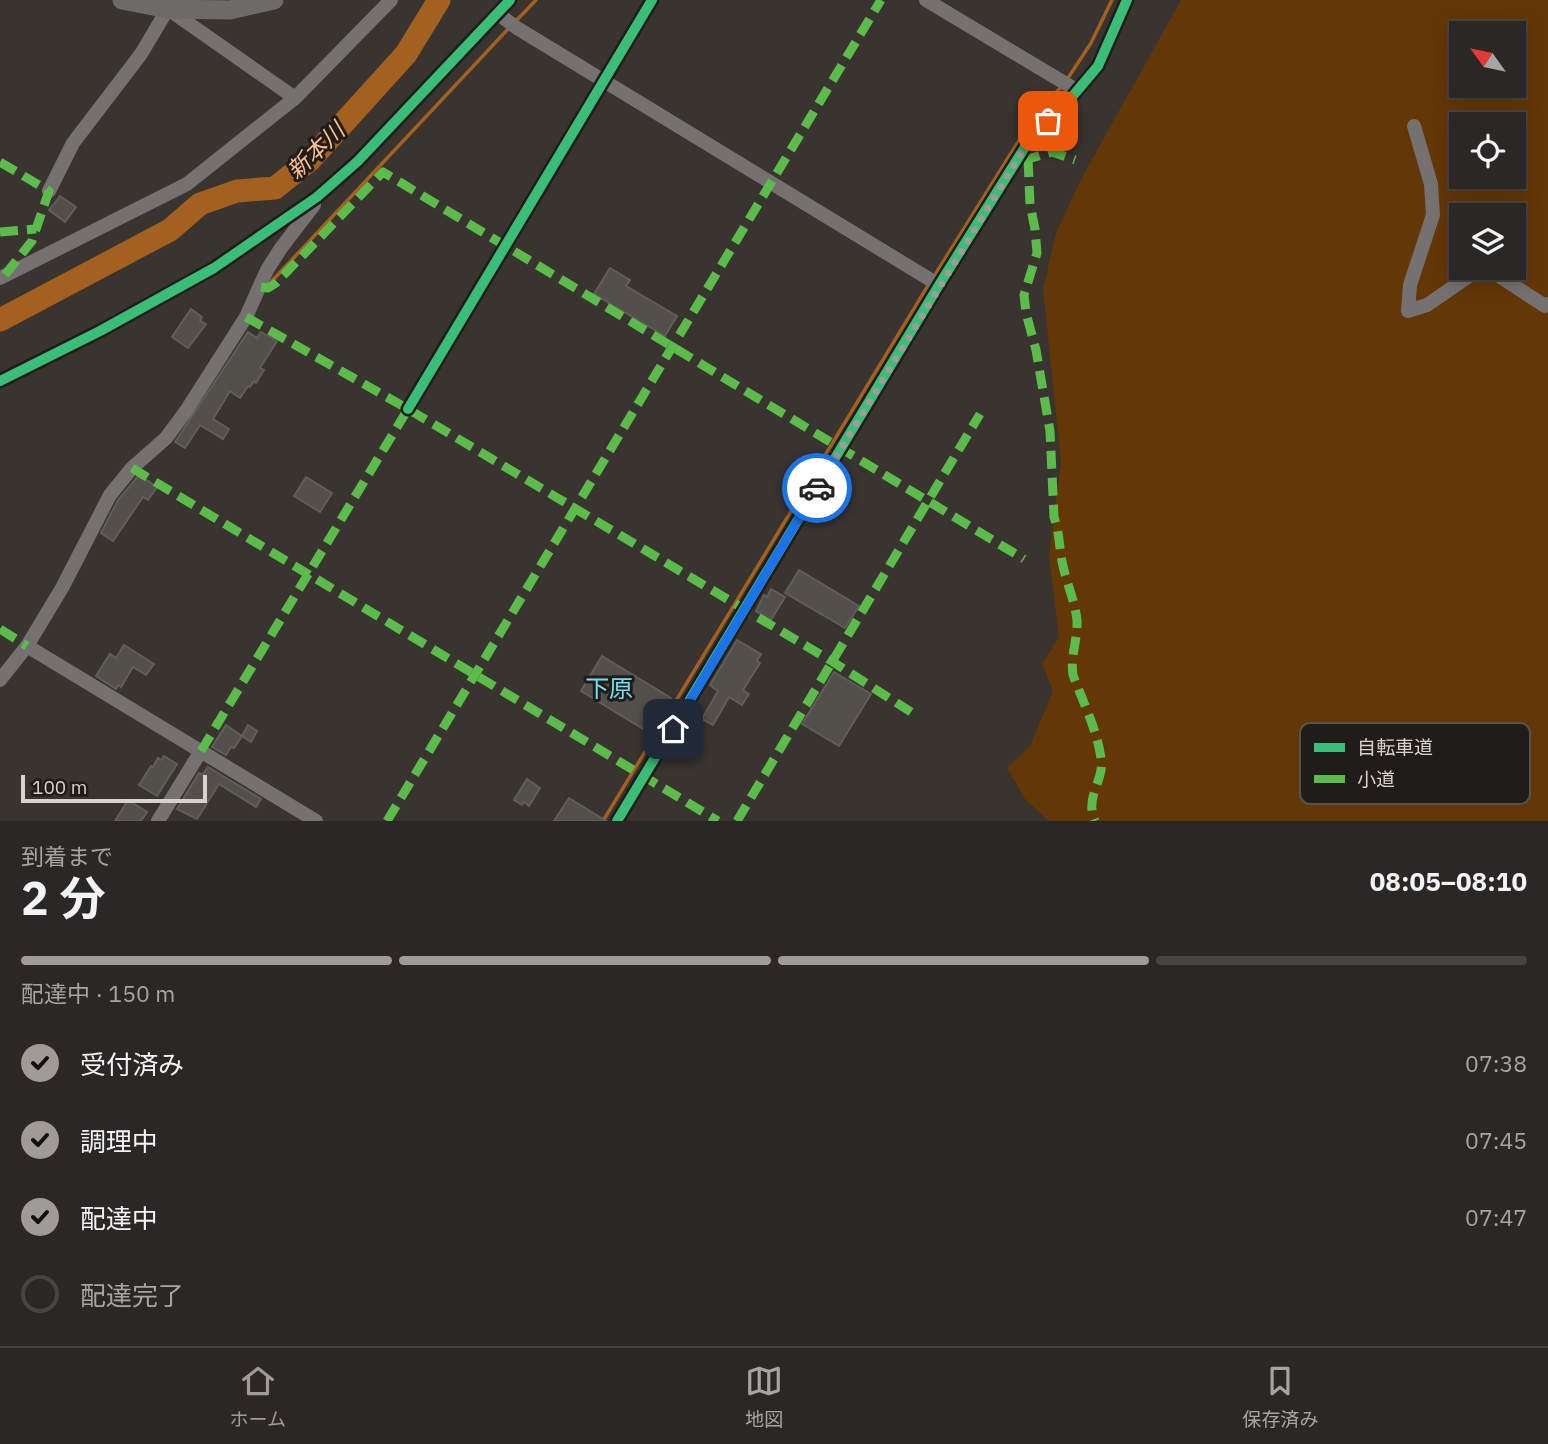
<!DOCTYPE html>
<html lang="ja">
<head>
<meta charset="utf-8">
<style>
	:root { --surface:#2b2724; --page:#373331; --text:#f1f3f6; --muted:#a6a5a6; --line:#474441; --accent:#a09b96 }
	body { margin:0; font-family:"IBM Plex Sans","Noto Sans JP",sans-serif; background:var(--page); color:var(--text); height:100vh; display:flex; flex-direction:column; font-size:26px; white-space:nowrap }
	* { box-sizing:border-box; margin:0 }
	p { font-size:23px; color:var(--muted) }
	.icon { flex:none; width:38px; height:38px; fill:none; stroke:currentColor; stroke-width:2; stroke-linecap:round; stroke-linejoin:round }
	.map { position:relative; height:821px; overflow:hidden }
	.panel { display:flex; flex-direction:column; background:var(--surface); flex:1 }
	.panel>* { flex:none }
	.needle { width:46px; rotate:303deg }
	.tools { position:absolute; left:1449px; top:21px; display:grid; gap:14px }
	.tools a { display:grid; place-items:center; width:77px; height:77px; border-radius:0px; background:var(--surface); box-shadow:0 4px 18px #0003,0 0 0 2px var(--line); font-size:35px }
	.scale { position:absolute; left:21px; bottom:18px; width:186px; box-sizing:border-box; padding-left:7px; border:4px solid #d8d2cd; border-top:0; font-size:19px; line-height:24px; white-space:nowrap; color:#d8d2cd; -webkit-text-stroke:5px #201c19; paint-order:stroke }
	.pin { position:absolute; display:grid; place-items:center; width:60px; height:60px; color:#fff; margin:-30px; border-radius:14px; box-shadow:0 4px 10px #0006 }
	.courier { position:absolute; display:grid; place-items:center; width:70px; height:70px; margin:-35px; border:5px solid #1a73e8; border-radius:50%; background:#fff; color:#222; box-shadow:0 2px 9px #0007 }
	.head em { font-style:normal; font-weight:700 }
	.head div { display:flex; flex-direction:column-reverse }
	.head { display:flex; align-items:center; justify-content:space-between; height:119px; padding:0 21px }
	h1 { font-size:46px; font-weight:700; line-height:52px }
	.bar { display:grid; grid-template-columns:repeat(4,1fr); gap:10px 7px; align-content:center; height:84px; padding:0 21px }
	.bar i { height:9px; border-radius:5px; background:var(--line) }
	.bar .current { background:var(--accent) }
	.bar p { grid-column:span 4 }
	ol { padding:0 21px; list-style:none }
	li { display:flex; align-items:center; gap:21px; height:77px }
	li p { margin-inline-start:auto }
	li .icon { padding:7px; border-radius:50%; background:var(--accent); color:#111; stroke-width:4 }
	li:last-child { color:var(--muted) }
	li i { width:38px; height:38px; border:4px solid var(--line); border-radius:50% }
	.tab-bar { display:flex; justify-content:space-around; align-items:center; height:98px; border-top:2px solid var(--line); background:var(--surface); font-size:19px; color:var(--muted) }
	.tab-bar a { display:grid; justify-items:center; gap:4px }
	.tab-bar .current { color:var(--accent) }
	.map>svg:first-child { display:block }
	.green { fill:#643706; fill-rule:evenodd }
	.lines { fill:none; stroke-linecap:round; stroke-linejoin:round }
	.stream { stroke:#a3601f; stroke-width:3.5 }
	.river { stroke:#a3601f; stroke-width:23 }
	.building { fill:#534f4b; stroke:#615d5a; stroke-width:2 }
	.street { stroke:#747170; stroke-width:14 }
	.secondary { stroke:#6d6a67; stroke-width:19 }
	.quiet { stroke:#5cbc4b; stroke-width:9; stroke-dasharray:18 9; stroke-linecap:butt }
	.cycleway-casing { stroke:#201c19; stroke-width:15 }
	.cycleway { stroke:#3abd76; stroke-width:10 }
	.done { stroke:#a09b96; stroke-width:7; stroke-dasharray:0 12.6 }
	.route { stroke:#1a73e8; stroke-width:9 }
	.labels { text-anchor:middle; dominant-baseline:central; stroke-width:6; stroke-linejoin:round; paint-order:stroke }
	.water-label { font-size:23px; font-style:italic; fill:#fdc091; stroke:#201c19 }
	.quarter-label { font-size:24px; fill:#75deee; stroke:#201c19 }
	.key { fill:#201c19; stroke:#57534f; stroke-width:2 }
	.key-label { font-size:19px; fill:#d8d2cd }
</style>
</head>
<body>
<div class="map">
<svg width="1548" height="821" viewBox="0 0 1548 821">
	<rect width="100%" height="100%" fill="#393430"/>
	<path class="green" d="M1181 0H1548V821H1049L1025 799 1007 768 1030 746 1053 691 1042 664 1059 637 1049 555 1061 462 1043 289 1056 233 1080 181ZM1461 33H1514V86H1461ZM1461 124H1514V177H1461ZM1461 215H1514V268H1461Z"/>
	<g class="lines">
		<g class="stream">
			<polyline points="515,22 536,0"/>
			<polyline points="1066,81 1091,43 1112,0"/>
			<polyline points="933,278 1033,118 1061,87"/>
			<polyline points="272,281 510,27"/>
			<polyline points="603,821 929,284"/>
		</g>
		<polyline class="river" points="0,320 170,230 200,204 237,191 275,188 310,160 406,54 439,0"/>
	</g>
	<g class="building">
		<polygon points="60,196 76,207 65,222 49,210"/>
		<polygon points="610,268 630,280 626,286 677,316 665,336 594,294"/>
		<polygon points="191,309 202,317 200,321 206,324 188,348 172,337"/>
		<polygon points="248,332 257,338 261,332 277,341 260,368 264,370 256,383 254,381 250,387 248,386 240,398 230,391 213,419 229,429 223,439 200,425 185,448 175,442"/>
		<polygon points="139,475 157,487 148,500 143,497 113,541 101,533 118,500"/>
		<polygon points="306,477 332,493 320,512 294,496"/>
		<polygon points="799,570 859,606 845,628 785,593"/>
		<polygon points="771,589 785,597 771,620 756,611 764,595 767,597"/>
		<polygon points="737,640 761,654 757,661 760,663 743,690 749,694 742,705 729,697 713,725 702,719 718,691 710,685"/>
		<polygon points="124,645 154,664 146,675 133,667 121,687 118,685 116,689 96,676 110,654 116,658"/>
		<polygon points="602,656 671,698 650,733 581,691"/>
		<polygon points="834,672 871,694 839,746 802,724"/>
		<polygon points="226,725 242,736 248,725 257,731 251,742 242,736 234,748 231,747 226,755 212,747"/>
		<polygon points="164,756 177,764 157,796 139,785 151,766 153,767 158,758 161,760"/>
		<polygon points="208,767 261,799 256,807 219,784 197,819 177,809 199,773 202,775"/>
		<polygon points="527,779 540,788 529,806 524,802 522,805 514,800"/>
		<polygon points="569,798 606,821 554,821"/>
		<polygon points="128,800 147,812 141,821 115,821"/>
	</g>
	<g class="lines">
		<g class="street">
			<polyline points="926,0 1078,91"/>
			<polyline points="168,9 295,98"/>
			<polyline points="497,13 517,28 939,285"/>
			<polyline points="1414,126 1431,184 1433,215 1410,285 1408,311 1427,305 1472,274 1482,272 1493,272 1545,306 1548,304"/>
			<polyline points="49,191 73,143 141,54 172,2"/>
			<polyline points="0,278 187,184 295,98 391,0"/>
			<polyline points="0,381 100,331 214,268 317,197 358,161 510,0"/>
			<polyline points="408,409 652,0"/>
			<polyline points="27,646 316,821"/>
			<polyline points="0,680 27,646 62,588 110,495 132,468 166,438 186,411 246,317 267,270 281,248 314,205"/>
			<polyline points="158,821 201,751"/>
			<polyline points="617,821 939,285 1030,139 1066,104 1098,66 1127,0"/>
		</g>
		<polyline class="secondary" points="122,0 168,9 230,10 274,0"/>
		<g class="quiet">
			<polyline points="1022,158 1028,159 1052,152 1075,160"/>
			<path d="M1028 159 1030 204 1035 229 1037 253 1024 295 1026 313 1036 350 1050 431 1054 517C1060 534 1059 549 1063 566 1067 584 1075 602 1077 620 1078 639 1070 656 1073 675 1083 702 1097 730 1101 758 1105 781 1084 796 1095 821"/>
			<polyline points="0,162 49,191 32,241 4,276"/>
			<polyline points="0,232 36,229"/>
			<polyline points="261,287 268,288 276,283 383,172 1024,559"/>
			<polyline points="246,317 408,409 833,662 911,712"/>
			<polyline points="132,468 718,821"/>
			<polyline points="0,629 27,646"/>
			<polyline points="201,751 408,409"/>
			<polyline points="387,821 881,0"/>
			<polyline points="737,821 980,414"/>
		</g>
		<defs>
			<g id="cycleway">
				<polyline points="0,381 100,331 214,268 317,197 358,161 510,0"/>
				<polyline points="408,409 652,0"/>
				<polyline points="617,821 939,285 1030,139 1066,104 1098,66 1127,0"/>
			</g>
		</defs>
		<use href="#cycleway" class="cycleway-casing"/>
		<use href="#cycleway" class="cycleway"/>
	</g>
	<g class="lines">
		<polyline class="done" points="817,488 1030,139 1048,121"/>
		<polyline class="route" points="673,729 817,488"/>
	</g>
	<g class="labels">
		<g class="water-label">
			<text transform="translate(315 150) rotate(-44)">新本川</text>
		</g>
		<g class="quarter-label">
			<text x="609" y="688">下原</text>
		</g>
	</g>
	<rect x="1300" y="723" width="230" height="81" rx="10" class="key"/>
	<rect x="1314" y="743" width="31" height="9" fill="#3abd76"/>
	<rect x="1314" y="775" width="31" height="8" fill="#5cbc4b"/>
	<g class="key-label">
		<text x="1357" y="754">自転車道</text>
		<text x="1357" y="786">小道</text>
	</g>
</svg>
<div class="tools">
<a><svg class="needle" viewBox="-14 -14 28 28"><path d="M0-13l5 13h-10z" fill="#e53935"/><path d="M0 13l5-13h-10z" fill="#a6a5a6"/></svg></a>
<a><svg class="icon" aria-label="locate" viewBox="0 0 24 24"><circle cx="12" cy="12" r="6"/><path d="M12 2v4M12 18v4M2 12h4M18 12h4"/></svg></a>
<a><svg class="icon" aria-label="layers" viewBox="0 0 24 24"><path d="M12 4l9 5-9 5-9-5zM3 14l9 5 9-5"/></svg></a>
</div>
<div class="scale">100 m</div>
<div class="pin" style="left:1048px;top:121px;background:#ea580c"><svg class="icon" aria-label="bag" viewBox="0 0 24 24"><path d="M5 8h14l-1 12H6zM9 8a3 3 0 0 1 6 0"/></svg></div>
<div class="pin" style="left:673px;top:729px;background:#1f2937"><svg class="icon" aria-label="home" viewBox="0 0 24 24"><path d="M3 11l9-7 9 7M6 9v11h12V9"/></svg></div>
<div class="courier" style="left:817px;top:488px"><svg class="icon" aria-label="car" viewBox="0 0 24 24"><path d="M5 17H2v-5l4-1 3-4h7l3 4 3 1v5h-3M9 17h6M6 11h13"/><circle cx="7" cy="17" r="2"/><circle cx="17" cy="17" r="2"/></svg></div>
</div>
<section class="panel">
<div class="head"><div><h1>2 分</h1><p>到着まで</p></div><em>08:05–08:10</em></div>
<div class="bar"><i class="current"></i><i class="current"></i><i class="current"></i><i></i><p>配達中 · 150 m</p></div>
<ol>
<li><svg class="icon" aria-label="check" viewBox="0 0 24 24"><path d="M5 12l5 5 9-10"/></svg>受付済み<p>07:38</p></li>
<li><svg class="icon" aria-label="check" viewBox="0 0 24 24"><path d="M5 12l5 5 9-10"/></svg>調理中<p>07:45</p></li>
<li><svg class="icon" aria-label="check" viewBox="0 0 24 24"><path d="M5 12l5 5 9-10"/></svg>配達中<p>07:47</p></li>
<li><i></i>配達完了</li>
</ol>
</section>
<nav class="tab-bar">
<a class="current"><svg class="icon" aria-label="home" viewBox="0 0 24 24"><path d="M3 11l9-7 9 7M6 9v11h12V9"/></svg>ホーム</a>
<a><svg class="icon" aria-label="map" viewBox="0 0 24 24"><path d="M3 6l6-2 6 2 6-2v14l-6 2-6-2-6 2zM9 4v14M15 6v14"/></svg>地図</a>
<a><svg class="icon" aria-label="saved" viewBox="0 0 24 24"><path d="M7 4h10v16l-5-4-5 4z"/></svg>保存済み</a>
</nav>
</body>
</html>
